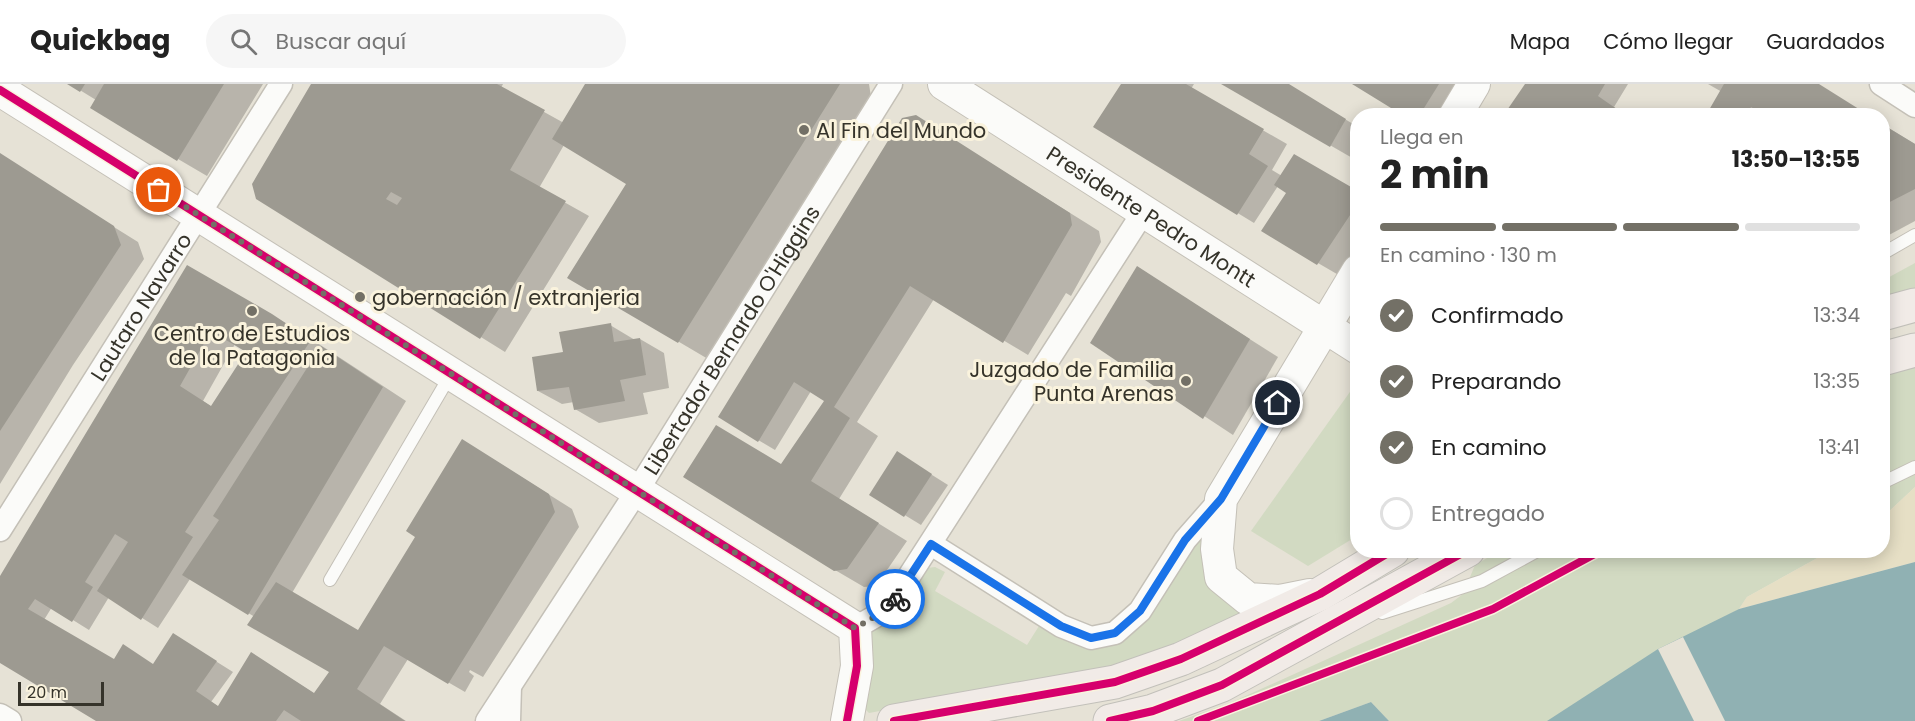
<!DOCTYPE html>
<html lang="es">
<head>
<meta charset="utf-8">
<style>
	:root { --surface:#fff; --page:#f6f6f6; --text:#222; --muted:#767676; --line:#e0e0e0; --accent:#737066 }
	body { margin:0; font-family:Poppins,sans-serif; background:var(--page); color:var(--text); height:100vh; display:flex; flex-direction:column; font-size:22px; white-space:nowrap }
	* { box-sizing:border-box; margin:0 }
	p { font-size:20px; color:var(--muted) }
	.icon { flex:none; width:33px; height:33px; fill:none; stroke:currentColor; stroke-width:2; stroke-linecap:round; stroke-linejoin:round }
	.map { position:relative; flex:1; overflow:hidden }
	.details { position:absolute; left:1350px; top:24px; width:540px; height:450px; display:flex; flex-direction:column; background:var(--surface); border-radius:24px; box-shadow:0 3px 15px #0003 }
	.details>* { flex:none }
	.scale { position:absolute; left:18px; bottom:15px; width:86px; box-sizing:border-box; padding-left:6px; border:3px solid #35332a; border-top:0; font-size:16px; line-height:21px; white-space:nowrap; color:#35332a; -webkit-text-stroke:4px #faf3dd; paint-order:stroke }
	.pin { position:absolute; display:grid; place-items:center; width:51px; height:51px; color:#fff; margin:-26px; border:3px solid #fff; border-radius:50%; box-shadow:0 2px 6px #0007 }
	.courier { position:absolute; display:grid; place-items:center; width:60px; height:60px; margin:-30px; border:4px solid #1a73e8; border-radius:50%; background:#fff; color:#222; box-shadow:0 2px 8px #0007 }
	.headline em { font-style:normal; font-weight:700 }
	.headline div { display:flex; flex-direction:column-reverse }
	.headline { display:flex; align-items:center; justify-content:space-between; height:102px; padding:0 30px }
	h1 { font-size:39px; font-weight:700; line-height:45px }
	.bar { display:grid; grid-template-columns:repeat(4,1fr); gap:9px 6px; align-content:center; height:72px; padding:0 30px }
	.bar i { height:8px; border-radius:4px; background:var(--line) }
	.bar .selected { background:var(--accent) }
	.bar p { grid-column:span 4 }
	ol { padding:0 30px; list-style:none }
	li { display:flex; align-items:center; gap:18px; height:66px }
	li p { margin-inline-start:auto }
	li .icon { padding:6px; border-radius:50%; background:var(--accent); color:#fff; stroke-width:4 }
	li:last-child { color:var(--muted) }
	li i { width:33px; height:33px; border:3px solid var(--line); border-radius:50% }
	header { display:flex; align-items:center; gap:36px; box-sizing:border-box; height:84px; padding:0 30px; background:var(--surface); border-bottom:2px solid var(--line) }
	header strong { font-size:28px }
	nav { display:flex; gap:33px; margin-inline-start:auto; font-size:21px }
	.search { width:420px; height:54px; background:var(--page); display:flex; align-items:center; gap:15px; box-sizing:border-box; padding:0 21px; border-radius:33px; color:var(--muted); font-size:22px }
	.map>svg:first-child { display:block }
	.green { fill:#d2dac2 }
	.sand { fill:#e6dfc5 }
	.water { fill:#90b1b3 }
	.pier { fill:#e6e2d6 }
	.shadow { fill:#0003; fill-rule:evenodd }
	.building { fill:#9d9a91; fill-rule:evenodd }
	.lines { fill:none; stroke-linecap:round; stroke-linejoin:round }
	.lane-casing { stroke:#c4c0b7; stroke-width:14 }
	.street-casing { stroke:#c4c0b7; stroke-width:25 }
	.secondary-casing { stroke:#c4c0b7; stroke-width:34 }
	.primary-casing { stroke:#c2c0ba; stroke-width:35 }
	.lane { stroke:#fbfbf9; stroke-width:12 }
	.street { stroke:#fbfbf9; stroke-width:22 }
	.secondary { stroke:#fbfbf9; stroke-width:32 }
	.primary { stroke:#f1ebe7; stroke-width:33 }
	.cycleway-casing { stroke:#faf3dd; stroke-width:11 }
	.cycleway { stroke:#d6006c; stroke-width:8 }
	.done { stroke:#737066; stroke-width:6; stroke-dasharray:0 10.8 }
	.route { stroke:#1a73e8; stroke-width:8 }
	.poi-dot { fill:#737066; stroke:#faf3dd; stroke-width:2 }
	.labels { text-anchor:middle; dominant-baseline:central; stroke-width:6; stroke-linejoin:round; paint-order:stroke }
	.poi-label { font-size:21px; fill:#35332a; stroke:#faf3dd; text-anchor:start }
	.street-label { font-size:21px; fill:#35332a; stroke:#faf3dd }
</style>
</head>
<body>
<header>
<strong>Quickbag</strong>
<div class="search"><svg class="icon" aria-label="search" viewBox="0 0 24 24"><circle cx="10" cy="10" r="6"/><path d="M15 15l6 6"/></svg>Buscar aquí</div>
<nav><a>Mapa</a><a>Cómo llegar</a><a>Guardados</a></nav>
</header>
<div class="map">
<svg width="1915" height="637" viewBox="0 0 1915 637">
	<rect width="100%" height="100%" fill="#e6e2d6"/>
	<g class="green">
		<polygon points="1915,179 1915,205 1883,216 1882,197"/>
		<polygon points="1915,282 1915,403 1883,433 1883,290"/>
		<polygon points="1352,305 1358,308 1357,452 1308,482 1251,447"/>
		<path d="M1207 441 1263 528 1186 559 1089 588 869 629 865 625C874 598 871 578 863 550L896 532 927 484 935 483 945 488 935 507 1027 561 1039 542 1059 553 1110 559Z"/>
		<polygon points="1499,467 1830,467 1747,513 1739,525 1555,637 1389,637 1371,618 1319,637 1179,637 1230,619 1451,519 1463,510 1475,481"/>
	</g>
	<polygon class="sand" points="1915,403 1915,478 1739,525 1747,513 1830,467 1882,466 1883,433"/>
	<g class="water">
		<polygon points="1915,478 1915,637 1547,637 1658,565 1739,525"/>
		<polygon points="1371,618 1389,637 1319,637"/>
	</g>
	<polygon class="pier" points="1683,553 1725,637 1694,637 1658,565"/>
	<g class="shadow">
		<polygon points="70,0 263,0 207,92 178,75 96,16"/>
		<polygon points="314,0 503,0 501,4 564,39 587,0 869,0 871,13 708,275 569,193 629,100 564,61 539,104 589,132 505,268 257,114"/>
		<polygon points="1123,0 1194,0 1191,5 1287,60 1272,86 1287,95 1358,108 1358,169 1342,193 1263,147 1289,108 1278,102 1254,139 1095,42"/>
		<polygon points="1224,0 1287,0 1358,43 1358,69 1354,75"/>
		<polygon points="1355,0 1460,0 1451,32 1407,32"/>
		<polygon points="1526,0 1628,0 1614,23 1627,32 1504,32"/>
		<polygon points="1708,0 1818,0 1768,32 1723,32 1722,8"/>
		<polygon points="915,32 1099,147 1101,158 1071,212 1066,209 1028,271 934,215 857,338 878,352 839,415 907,457 876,502 864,503 835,486 782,382 826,316 811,307 775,366 720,333"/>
		<polygon points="1882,40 1915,60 1915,137 1889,151 1882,148"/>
		<polygon points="0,72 138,158 144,175 73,281 0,400"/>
		<path d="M188 183 296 245 406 317 292 509 370 555 486 371 572 425 579 443 483 593 470 586 469 588 474 592 465 608 408 575 380 620 406 637H99L0 577V494ZM235 260 248 268 212 323 203 317ZM190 495 255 533 331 588 315 610 252 570 219 623 211 618 233 588 174 551 154 581 114 577 44 536 52 523 89 546 109 513 158 544Z"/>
		<polygon points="1138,184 1278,273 1233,351 1092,258"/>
		<polygon points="610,241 635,256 640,255 664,269 669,304 643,309 648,330 599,339 575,325 574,318 562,320 538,307 565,269"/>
		<polygon points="913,379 948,401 921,441 872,411"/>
	</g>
	<g class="building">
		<polygon points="67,0 85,0 80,8"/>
		<polygon points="104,0 224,0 177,77 90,24"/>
		<path d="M311 0H497L545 26 510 86 566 117 480 255 256 115 252 100ZM391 108 402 114 397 121 386 115Z"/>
		<polygon points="585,0 840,0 678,259 567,194 626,100 552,55"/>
		<polygon points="1121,0 1186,0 1264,45 1249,70 1268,82 1237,131 1093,43"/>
		<polygon points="1221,0 1289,0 1346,35 1330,63"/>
		<polygon points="1352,0 1439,0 1419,32 1404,32"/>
		<polygon points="1525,0 1605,0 1598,12 1621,28 1619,32 1503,32"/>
		<polygon points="1724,0 1819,0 1870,32 1767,32 1751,23 1746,32 1720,32 1709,26"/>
		<polygon points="916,31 1070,129 1072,141 1003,259 910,202 834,323 850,334 811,397 879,439 847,485 834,487 683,393 716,341 781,380 824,317 794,298 758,358 718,333 902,34"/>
		<polygon points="1882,40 1915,60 1915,105 1882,122"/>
		<polygon points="0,69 114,142 121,161 0,347"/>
		<polygon points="1294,70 1358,107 1358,119 1317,181 1261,147 1286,109 1274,101"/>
		<path d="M187 181 272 230 311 256 185 448 193 453 141 536 97 507 128 458 115 450 85 498 93 503 72 538 35 515 28 525 114 575 123 560 153 580 173 549 217 577 196 607 218 622 251 568 314 609 329 588 247 541 276 498 358 546 415 453 406 447 462 355 549 410 555 428 448 600 384 562 357 605 405 637H301L284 626 276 637H96L0 579V492ZM211 247 246 268 211 322 180 302Z"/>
		<polygon points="1137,182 1250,255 1203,335 1090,259"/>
		<polygon points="611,239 614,258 640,254 646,291 620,296 625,317 574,326 569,303 537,307 532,273 563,268 559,248"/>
		<polygon points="321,262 383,303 248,531 182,491 219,436 213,432"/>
		<polygon points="897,367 932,390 904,433 869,411"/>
	</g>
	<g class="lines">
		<defs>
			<g id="lane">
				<polyline points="1882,170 1915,151"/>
				<polyline points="1882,399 1915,383"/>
				<polyline points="330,496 451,290"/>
				<polyline points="1382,529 1482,497 1539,466"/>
			</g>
			<g id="street">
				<polyline points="1881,0 1915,22"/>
				<path id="s1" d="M0 446 281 0"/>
				<polyline points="931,460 1061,542 1091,554 1115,549 1140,527 1185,456 1221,415"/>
				<polyline points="855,544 888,525 1144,127"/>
				<polyline points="0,631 10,637"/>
				<path id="s2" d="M487 637 637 407 891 0"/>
				<polyline points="509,637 510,602"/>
			</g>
			<g id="secondary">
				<path id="s3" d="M944 0 1358 264"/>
				<polyline points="0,6 855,544 857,582 847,637"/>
				<polyline points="1455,32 1474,0"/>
				<polyline points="1310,511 1280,517 1248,515 1221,493 1217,465 1221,415 1358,187"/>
			</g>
			<g id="primary">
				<polyline points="1882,230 1915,221"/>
				<polyline points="1882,275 1915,266"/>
				<polyline points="894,637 1115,598 1181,575 1320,510 1393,466"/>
				<polyline points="1110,637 1153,627 1222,601 1468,466"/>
			</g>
		</defs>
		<use href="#lane" class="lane-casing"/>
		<use href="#street" class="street-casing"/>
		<use href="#secondary" class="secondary-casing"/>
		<use href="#primary" class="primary-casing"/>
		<use href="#lane" class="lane"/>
		<use href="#street" class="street"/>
		<use href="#secondary" class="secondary"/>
		<use href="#primary" class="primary"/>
		<defs>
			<g id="cycleway">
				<polyline points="0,6 855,544 857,582 847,637"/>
				<polyline points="894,637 1115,598 1181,575 1320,510 1393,466"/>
				<polyline points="1110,637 1153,627 1222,601 1468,466"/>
				<polyline points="1198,637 1493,525 1602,466"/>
			</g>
		</defs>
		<use href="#cycleway" class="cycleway-casing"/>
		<use href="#cycleway" class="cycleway"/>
	</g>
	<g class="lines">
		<polyline class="done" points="159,106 855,544 888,525 895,515"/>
		<polyline class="route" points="895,515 931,460 1061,542 1091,554 1115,549 1140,527 1185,456 1221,415 1278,319"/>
	</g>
	<g class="poi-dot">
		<circle cx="804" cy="46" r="6"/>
		<circle cx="360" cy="213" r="6"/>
		<circle cx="252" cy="227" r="6"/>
		<circle cx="1186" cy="297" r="6"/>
	</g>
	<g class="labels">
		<g class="poi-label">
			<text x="816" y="46">Al Fin del Mundo</text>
			<text x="372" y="213">gobernación / extranjeria</text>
			<text x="252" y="249" text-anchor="middle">Centro de Estudios<tspan x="252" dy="24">de la Patagonia</tspan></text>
			<text x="1174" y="285" text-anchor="end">Juzgado de Familia<tspan x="1174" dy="24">Punta Arenas</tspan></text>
		</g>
		<g class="street-label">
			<text stroke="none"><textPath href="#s3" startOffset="246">Presidente Pedro Montt</textPath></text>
			<text stroke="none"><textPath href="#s1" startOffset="264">Lautaro Navarro</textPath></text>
			<text stroke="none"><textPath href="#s2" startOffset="453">Libertador Bernardo O'Higgins</textPath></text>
		</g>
	</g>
</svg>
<div class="scale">20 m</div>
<div class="pin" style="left:159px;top:106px;background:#ea580c"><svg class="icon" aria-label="bag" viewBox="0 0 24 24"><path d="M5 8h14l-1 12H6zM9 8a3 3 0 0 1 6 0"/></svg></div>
<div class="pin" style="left:1278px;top:319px;background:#1f2937"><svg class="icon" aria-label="home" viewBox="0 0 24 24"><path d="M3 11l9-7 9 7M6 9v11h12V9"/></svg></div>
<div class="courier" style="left:895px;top:515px"><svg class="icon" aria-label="bike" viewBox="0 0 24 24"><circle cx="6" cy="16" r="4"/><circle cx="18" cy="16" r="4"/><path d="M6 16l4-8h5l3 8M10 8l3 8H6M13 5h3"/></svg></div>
<section class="details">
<div class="headline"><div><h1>2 min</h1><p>Llega en</p></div><em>13:50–13:55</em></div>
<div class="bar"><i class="selected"></i><i class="selected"></i><i class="selected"></i><i></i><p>En camino · 130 m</p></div>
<ol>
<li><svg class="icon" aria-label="check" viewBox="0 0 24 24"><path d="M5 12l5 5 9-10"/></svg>Confirmado<p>13:34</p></li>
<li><svg class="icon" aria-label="check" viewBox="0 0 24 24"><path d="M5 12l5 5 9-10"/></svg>Preparando<p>13:35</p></li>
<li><svg class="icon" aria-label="check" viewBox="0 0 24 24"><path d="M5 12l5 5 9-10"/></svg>En camino<p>13:41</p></li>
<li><i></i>Entregado</li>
</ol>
</section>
</div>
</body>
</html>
